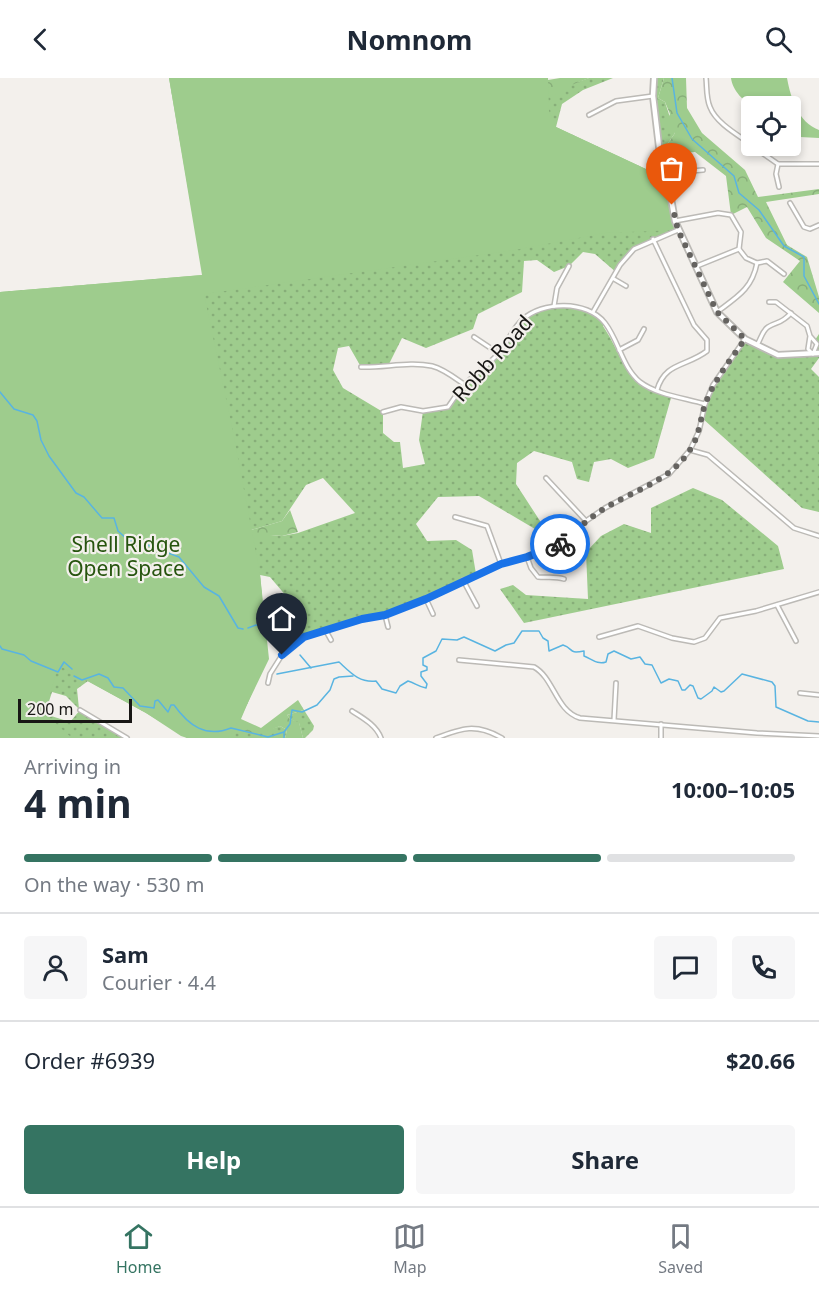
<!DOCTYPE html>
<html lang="en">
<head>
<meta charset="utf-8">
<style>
	:root { --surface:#fff; --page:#f6f6f7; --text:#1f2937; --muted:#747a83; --line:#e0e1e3; --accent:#357462 }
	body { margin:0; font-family:"Noto Sans",sans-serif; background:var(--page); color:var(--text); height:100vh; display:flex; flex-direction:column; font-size:22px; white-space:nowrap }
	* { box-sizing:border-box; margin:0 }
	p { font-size:20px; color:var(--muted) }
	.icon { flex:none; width:33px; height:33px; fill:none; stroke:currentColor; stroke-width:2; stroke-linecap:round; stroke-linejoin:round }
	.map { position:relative; height:660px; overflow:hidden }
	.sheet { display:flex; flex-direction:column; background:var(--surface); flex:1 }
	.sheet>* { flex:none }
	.tools { position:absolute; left:741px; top:18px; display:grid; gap:12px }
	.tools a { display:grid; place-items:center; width:60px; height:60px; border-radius:6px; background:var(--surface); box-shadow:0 3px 9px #0003; font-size:30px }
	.scale { position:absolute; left:18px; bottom:15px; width:114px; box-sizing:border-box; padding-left:6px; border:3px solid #181715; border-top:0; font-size:16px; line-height:21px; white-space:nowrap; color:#181715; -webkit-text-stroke:4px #f3f0ec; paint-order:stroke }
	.pin { position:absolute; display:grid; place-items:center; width:51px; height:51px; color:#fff; margin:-62px -26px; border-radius:50% 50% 50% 0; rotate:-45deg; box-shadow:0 0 6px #0007 }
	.pin .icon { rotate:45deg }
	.courier { position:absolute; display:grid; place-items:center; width:60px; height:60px; margin:-30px; border:4px solid #1a73e8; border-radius:50%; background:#fff; color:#222; box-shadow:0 2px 8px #0007 }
	.overview em { font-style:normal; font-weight:700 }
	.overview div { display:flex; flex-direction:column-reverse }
	.overview { display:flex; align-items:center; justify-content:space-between; height:102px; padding:0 24px }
	h1 { font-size:39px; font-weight:700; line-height:45px }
	.bar { display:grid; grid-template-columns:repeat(4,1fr); gap:9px 6px; align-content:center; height:72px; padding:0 24px }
	.bar i { height:8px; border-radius:4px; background:var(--line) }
	.bar .on { background:var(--accent) }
	.bar p { grid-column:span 4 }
	.line { display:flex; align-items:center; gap:15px; padding:0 24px; border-top:2px solid var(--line) }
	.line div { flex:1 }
	.round { display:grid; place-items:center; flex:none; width:63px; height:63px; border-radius:6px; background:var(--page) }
	.primary-button { display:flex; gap:12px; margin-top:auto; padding:12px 24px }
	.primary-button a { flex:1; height:69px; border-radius:6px; background:var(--accent); color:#fff; font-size:24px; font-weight:700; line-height:69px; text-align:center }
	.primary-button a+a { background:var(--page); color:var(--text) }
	header { display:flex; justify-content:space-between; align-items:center; height:78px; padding:0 24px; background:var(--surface); font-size:27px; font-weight:700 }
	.menu { display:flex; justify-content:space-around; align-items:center; height:84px; border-top:2px solid var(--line); background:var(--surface); font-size:16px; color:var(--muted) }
	.menu a { display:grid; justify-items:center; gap:3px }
	.menu .on { color:var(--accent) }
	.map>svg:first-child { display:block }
	.grass { fill:url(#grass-dots); fill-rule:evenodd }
	.forest { fill:url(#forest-crowns) }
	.park { fill:#9ecc8d }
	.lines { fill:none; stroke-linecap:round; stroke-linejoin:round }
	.stream { stroke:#59b4e1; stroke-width:1.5 }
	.street-casing { stroke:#bcbab6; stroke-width:6 }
	.secondary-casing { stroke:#bcbab6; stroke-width:8 }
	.street { stroke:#fff; stroke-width:3 }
	.secondary { stroke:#fff; stroke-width:4.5 }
	.done { stroke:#656360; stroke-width:6; stroke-dasharray:0 10.8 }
	.route { stroke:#1a73e8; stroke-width:8 }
	.labels { text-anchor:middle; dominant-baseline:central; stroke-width:4.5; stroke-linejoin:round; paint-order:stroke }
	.street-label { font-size:21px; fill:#181715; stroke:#f3f0ec }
	.park-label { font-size:21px; fill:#26540e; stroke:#f3f0ec }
</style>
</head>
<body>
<header><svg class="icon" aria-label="back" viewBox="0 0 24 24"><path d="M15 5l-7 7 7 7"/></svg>Nomnom<svg class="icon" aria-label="search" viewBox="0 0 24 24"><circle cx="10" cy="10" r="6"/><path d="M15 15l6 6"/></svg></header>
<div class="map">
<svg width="819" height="660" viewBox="0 0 819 660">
	<defs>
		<pattern id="grass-dots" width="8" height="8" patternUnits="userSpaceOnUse" patternTransform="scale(1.5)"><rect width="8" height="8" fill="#9ecc8d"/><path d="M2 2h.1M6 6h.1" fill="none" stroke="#87ae79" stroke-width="1.8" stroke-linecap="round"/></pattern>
		<pattern id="forest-crowns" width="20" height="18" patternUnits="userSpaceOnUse" patternTransform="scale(1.5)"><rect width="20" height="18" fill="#9ecc8d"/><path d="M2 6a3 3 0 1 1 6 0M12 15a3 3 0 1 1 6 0" fill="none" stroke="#87ae79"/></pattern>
	</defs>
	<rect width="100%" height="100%" fill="#f3f0ec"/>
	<g class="grass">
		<path d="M169 0H548L547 15 589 0H613L583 12 562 26 556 49 648 92 665 87 678 152C653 163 629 168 617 195L595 176 583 174 569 188 554 194 537 182 524 183 522 214 478 236 473 251 426 270 402 260 388 288 361 289 349 268 338 270 333 292 343 310 383 334V355L394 364H400L403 390 425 386 419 362 423 333 448 329 465 307 498 275 521 243 535 233 554 228 573 229 593 234 605 245 603 248C629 288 619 302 671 320L654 380 628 390 611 381 594 384 589 404 577 401 572 384 534 373 517 385 516 406 542 446 535 451 479 418 438 419 416 446 427 463 456 462 472 472 476 496 426 521 385 537 362 541 304 559 286 534 287 519 270 499 260 497 262 518 234 651C251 655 263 654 280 648L287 652 285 660H187L146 635 88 603 77 611 79 631 66 618 52 614 45 636 70 644 80 632 127 660H0V214L203 197ZM323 400 355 435 298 455 282 458 271 457 242 460 251 452 282 443 306 407Z"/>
		<polygon points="654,0 664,0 658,20 665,24 675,55 660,77"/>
		<path d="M819 256V280L811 291 819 299V434L802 430 702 340C709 310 727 286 745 261L778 277 813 276 817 270 815 262Z"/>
		<polygon points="693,410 722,422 778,468 784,491 524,545 500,511 513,507 526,517 588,521 586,474 601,458 624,446 651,455 651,430"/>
		<polygon points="304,632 314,648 313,652 305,660 303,660 299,645 290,641 287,637"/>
	</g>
	<g class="forest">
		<polygon points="560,0 589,0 564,10 553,19 547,16 548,2"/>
		<polygon points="664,0 686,0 687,30 702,55 745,92 758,119 819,111 819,116 766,124 787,167 807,179 819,219 819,235 783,204 800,183 766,160 747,129 731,137 726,98 695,74 660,77 675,55 665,48 670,36 665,24 658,20"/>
		<polygon points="290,432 298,454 282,458 271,457 267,464 247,459 251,452 282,443"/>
		<path d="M252 615 241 641 261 650 298 622 304 632 287 637 290 641 299 644 303 660H285L287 652 280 648C271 652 261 656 250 655 239 653 231 651 220 652Z"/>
	</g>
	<g class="park">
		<polygon points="169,0 548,0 549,33 556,49 648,92 665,87 678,152 605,155 515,172 204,216 233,354 260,496 269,581 240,641 228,660 187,660 181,658 146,635 58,587 45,636 72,660 0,660 0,214 202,197"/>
		<path d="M731 0H787C791 21 798 44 819 52V60L800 59 791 55 790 28C780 28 766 31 756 28 744 26 732 11 731 0Z"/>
	</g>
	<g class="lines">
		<g class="stream">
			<polyline points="672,0 677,35 692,61 734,98 739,115 759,132 784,168 804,179 804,198 819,226"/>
			<polyline points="0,314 14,331 33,337 37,343 41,362 49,378 76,415 84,419 102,440 114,440 118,453 128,462 145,466 179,479 204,509 219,518 238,550 243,551"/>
			<polyline points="248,550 256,547 269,549"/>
			<polyline points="0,568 2,571 24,577 31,583 58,594 64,584 72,591"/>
			<polyline points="300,577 311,590"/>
			<path d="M277 596 339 584C350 594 359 605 376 603L382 611 396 615 400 608 408 603C415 605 419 609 426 610L427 606 421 598V594L427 592V589L423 587V580L436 573 442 561 457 562 464 559 495 573 506 567 514 565 522 553H539L543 560 548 563 549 573 563 567C575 571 567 576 584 573V578C592 581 597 587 606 584L608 576 614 573 631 581 640 579 645 586 652 587 661 605 669 601 678 603 682 612H685L690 607 693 608 698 620 701 621 712 613 714 609 721 614 724 613 742 596 772 604 775 608 776 629 808 643 819 644"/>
			<path d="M74 598 82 602 99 596 108 600 114 609 123 610 140 628 154 630 155 623 158 622 168 634 171 627H174C189 648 206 660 231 650L268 659 284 654"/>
			<polyline points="284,660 284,654 290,646 292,632 302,634 317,627 330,612 334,601 339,599 353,598"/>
		</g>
		<defs>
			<g id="street">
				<path d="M706 0C707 9 706 20 710 29 716 45 738 57 752 67"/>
				<polyline points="589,37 616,23 653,18"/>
				<polyline points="752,68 778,86 819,86"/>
				<polyline points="778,86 776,96 779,109"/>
				<polyline points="667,95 703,92"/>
				<polyline points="790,125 804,149 810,151 819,147"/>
				<polyline points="675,143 718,135 731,137 741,154 739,171 746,180 757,185 767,183 784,196"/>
				<path d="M653 161 694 247 707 262V273C686 289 665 284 657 312"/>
				<polyline points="697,188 739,171"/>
				<polyline points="614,201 626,208"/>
				<polyline points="769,224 776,224 807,248 810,258 817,266 813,276 808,271 810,258"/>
				<polyline points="554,228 557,210 569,188"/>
				<polyline points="593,234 620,187 634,171 678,152"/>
				<path d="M717 234C737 219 752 211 757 185"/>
				<polyline points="474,259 498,275"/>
				<path d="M757 267C761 261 762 253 768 249 778 243 781 246 791 235"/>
				<polyline points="619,272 638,262 644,251"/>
				<path d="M361 289C384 290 409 283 432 288 444 291 455 300 465 307"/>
				<path d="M383 334 401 329 423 333 448 329C453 322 458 314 464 307 475 296 488 287 498 276 507 266 512 251 522 242 542 223 587 222 605 245 619 263 622 289 640 304 657 317 685 320 705 326"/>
				<polyline points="690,372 708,377 794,450 819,458"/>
				<polyline points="546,400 586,443"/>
				<polyline points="455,439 487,448 501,486"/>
				<path d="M527 479 531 490 538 499C547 500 555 498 564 501"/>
				<polyline points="463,502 477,528"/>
				<polyline points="426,521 433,536"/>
				<polyline points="777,527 796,563"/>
				<polyline points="385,537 388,549"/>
				<polyline points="326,553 331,562"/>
				<polyline points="599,559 638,548 672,560 694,564 705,560 720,540 756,533 819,514"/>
				<path d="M459 582 534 589C554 600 556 633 580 640L757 655 819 658"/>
				<polyline points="268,605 270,596 282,577 304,559 362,541 385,537 426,521 501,486 527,479 560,466 586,443 605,430 669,396 690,372 699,353 705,326 713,307 745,261"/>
				<polyline points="800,615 819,617"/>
				<polyline points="80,632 127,660"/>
				<path d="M352 633C363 640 376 647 381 660"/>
				<polyline points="614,642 616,605"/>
				<path d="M436 660C462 650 476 645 502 660"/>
				<polyline points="661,660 661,646"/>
			</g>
			<polyline id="secondary" points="654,0 653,18 660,77 665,87 675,143 717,234 745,261 778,277 819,275"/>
		</defs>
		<use href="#street" class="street-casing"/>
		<use href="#secondary" class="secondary-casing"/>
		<use href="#street" class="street"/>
		<use href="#secondary" class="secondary"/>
	</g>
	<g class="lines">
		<path class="done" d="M560 466C575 453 590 439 607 429 636 412 672 401 690 372 700 357 700 340 706 324 715 301 731 281 745 261L717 234 678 152 672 127"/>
		<polyline class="route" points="282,577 304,559 362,541 385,537 426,521 501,486 527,479 560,466"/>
	</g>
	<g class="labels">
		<g class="street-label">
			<text transform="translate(492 280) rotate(-48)">Robb Road</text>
		</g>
		<g class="park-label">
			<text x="126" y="466">Shell Ridge<tspan x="126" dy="24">Open Space</tspan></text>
		</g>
	</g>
</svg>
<div class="tools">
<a><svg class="icon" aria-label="locate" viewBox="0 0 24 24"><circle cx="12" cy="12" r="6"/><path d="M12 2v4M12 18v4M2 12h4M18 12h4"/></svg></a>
</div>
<div class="scale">200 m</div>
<div class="pin" style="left:672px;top:127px;background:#ea580c"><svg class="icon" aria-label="bag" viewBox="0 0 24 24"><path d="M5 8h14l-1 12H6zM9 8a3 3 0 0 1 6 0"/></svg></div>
<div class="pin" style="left:282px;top:577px;background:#1f2937"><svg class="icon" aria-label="home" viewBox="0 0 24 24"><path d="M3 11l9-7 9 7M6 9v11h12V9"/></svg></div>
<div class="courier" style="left:560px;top:466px"><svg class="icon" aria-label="bike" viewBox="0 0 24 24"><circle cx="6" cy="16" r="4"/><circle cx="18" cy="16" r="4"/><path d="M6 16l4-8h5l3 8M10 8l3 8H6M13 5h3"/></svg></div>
</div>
<section class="sheet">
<div class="overview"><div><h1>4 min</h1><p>Arriving in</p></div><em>10:00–10:05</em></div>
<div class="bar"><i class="on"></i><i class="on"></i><i class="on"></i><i></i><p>On the way · 530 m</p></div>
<div class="line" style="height:108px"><a class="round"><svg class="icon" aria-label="person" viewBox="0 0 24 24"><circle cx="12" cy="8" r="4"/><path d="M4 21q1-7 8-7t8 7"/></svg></a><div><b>Sam</b><p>Courier · 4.4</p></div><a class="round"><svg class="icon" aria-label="chat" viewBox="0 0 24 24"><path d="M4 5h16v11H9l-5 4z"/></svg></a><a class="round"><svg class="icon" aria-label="phone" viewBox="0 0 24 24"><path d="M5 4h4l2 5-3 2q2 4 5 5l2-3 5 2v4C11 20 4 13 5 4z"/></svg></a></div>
<div class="line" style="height:78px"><div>Order #6939</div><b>$20.66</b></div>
<div class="primary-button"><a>Help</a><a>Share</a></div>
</section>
<nav class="menu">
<a class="on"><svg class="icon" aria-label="home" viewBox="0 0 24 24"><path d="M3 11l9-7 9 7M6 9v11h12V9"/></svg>Home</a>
<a><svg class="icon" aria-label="map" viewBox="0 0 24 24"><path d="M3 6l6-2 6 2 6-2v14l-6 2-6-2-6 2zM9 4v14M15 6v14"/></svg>Map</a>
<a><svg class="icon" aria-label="saved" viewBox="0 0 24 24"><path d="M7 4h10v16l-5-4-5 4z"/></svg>Saved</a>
</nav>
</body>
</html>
